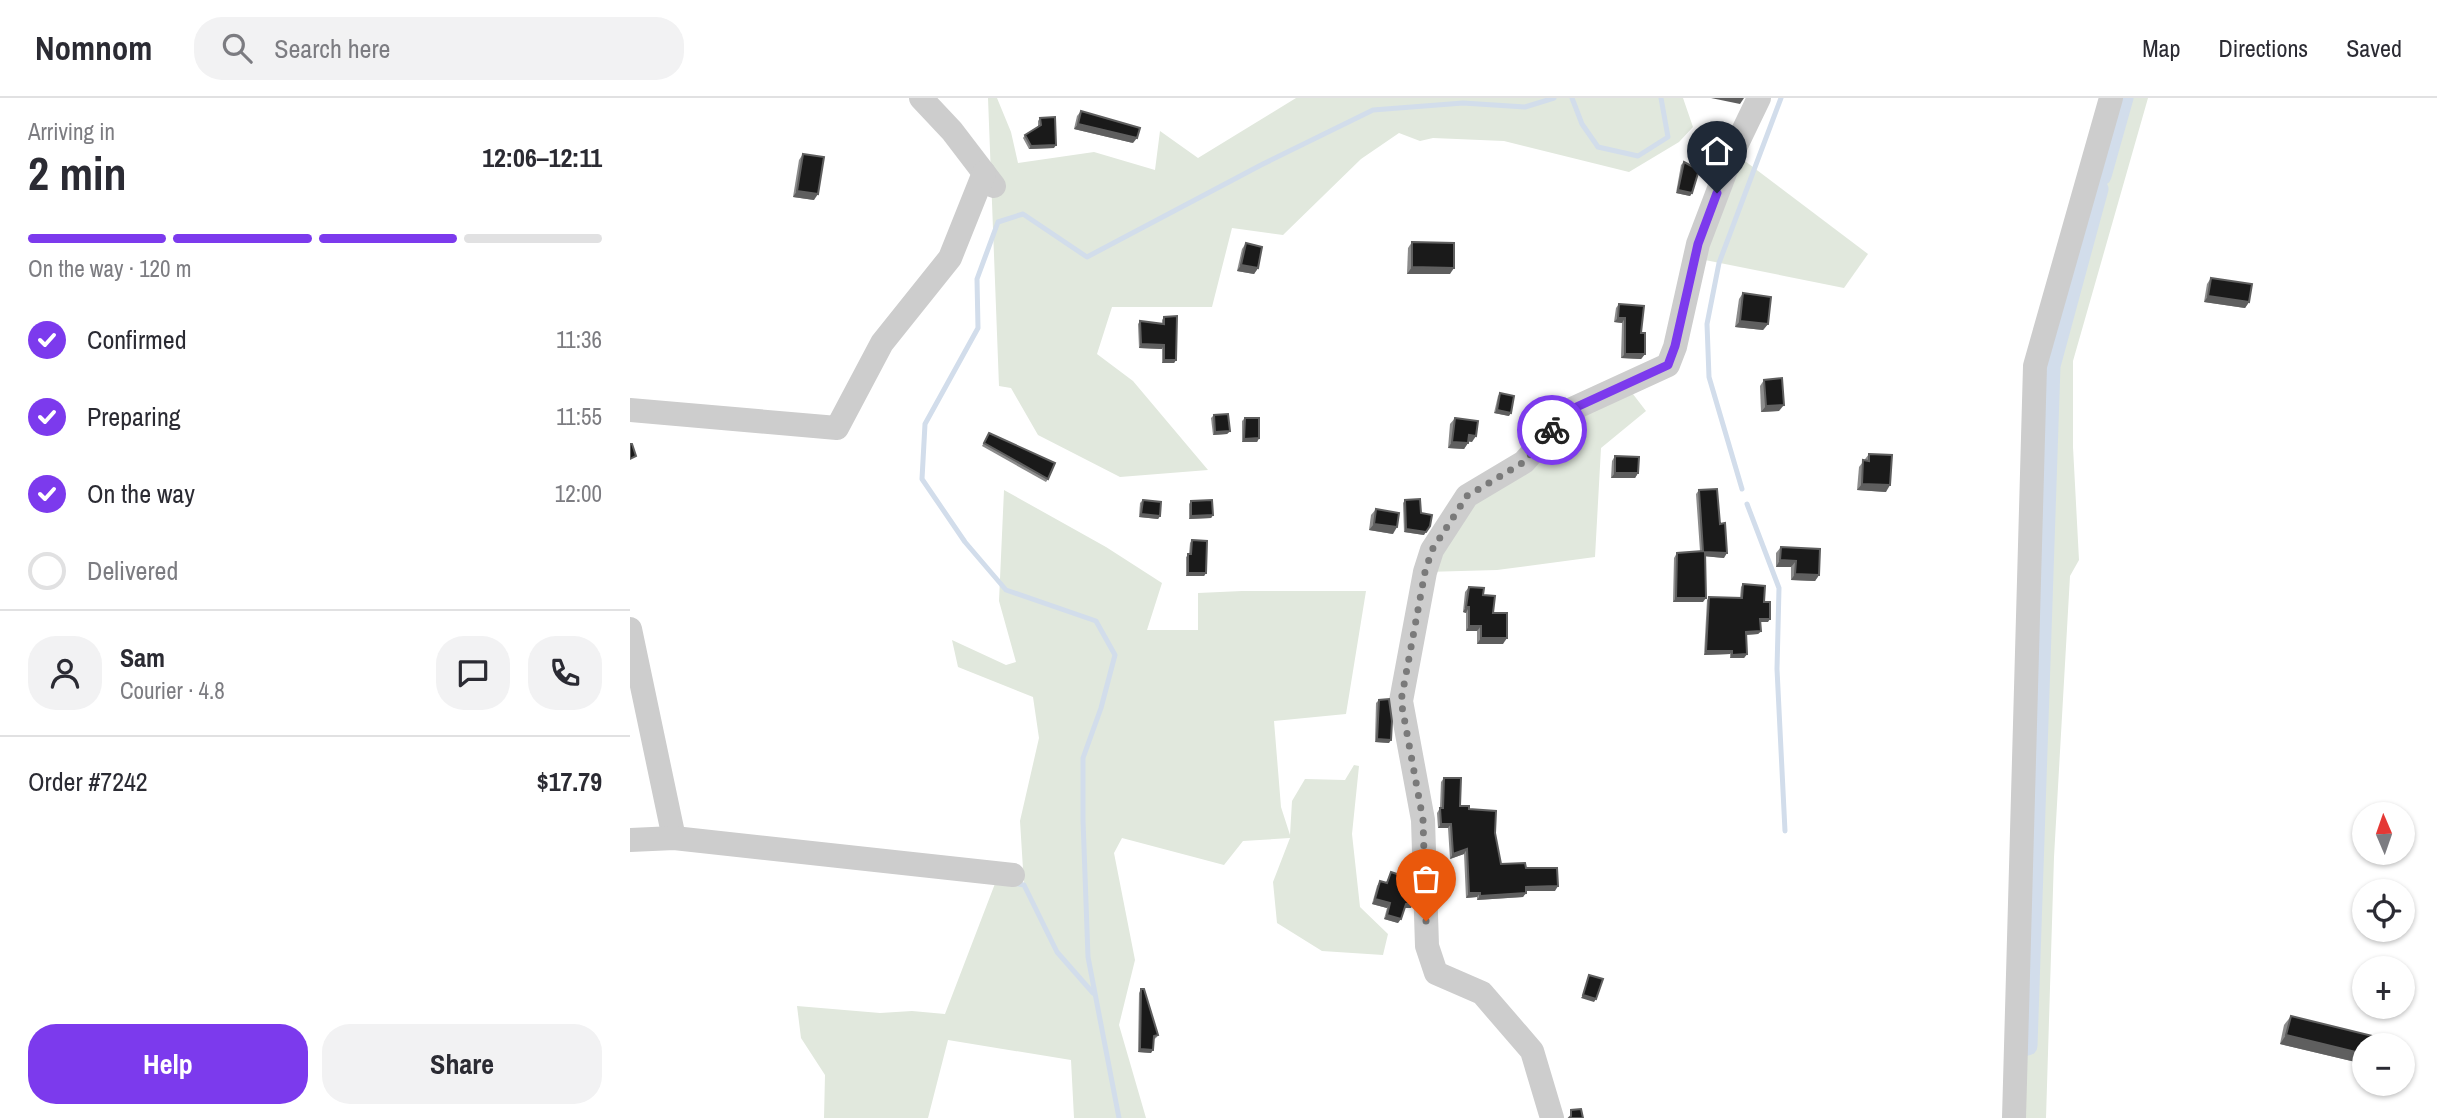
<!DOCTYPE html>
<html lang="en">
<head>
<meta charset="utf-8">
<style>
	:root { --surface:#fff; --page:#f2f2f3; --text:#2b2b33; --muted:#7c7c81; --line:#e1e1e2; --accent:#7c3aed }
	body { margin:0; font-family:"Archivo Narrow",sans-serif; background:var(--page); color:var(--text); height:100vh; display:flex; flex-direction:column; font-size:26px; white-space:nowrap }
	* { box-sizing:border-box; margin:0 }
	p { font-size:23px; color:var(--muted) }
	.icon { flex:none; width:38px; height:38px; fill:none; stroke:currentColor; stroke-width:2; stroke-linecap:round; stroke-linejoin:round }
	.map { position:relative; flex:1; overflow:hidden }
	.drawer { display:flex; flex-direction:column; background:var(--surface); width:630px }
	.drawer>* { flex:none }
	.needle { width:46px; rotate:358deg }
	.controls { position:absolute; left:1722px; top:704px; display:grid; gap:14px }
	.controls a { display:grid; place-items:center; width:63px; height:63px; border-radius:50%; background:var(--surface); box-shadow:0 2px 5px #0004; font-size:35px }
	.pin { position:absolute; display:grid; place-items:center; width:60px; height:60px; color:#fff; margin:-72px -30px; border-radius:50% 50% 50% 0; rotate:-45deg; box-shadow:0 0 7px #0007 }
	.pin .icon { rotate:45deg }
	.courier { position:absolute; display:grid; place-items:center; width:70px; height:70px; margin:-35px; border:5px solid #7c3aed; border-radius:50%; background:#fff; color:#222; box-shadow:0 2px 9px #0007 }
	.head em { font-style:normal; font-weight:700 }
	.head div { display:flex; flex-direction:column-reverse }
	.head { display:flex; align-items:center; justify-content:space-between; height:119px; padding:0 28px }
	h1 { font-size:46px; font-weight:700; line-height:52px }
	.bar { display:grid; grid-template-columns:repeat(4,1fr); gap:10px 7px; align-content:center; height:84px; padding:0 28px }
	.bar i { height:9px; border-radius:5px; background:var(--line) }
	.bar .active { background:var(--accent) }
	.bar p { grid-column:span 4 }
	.line { display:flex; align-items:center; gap:18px; padding:0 28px; border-top:2px solid var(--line) }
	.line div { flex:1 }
	.round { display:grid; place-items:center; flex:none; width:74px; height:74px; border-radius:28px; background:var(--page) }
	ol { padding:0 28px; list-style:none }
	li { display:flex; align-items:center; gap:21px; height:77px }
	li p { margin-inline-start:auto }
	li .icon { padding:7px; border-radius:50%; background:var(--accent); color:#fff; stroke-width:4 }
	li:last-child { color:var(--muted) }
	li i { width:38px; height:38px; border:4px solid var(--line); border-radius:50% }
	.action { display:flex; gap:14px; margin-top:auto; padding:14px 28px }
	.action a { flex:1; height:80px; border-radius:28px; background:var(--accent); color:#fff; font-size:28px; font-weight:700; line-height:80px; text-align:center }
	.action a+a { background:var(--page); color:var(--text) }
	header { display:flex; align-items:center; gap:42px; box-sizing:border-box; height:98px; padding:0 35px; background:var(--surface); border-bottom:2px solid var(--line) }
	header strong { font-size:33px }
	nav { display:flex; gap:38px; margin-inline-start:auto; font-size:24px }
	.search { width:490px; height:63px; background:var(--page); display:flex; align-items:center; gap:18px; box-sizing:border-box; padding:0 24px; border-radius:28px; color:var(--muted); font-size:26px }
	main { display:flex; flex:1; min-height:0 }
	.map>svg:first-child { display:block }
	.green { fill:#e1e8dd }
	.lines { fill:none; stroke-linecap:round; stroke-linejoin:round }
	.stream { stroke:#d2ddeb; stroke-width:5 }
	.canal { stroke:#d2ddeb; stroke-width:19 }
	.minor { stroke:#cdcdcd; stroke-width:24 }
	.wall { fill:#8c8c8c }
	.shaded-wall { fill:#5f5f5f }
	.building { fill:#1a1a1a; stroke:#5f5f5f; stroke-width:2 }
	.done { stroke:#7a7a7a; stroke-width:7; stroke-dasharray:0 12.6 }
	.route { stroke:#7c3aed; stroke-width:9 }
</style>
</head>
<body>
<header>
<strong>Nomnom</strong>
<div class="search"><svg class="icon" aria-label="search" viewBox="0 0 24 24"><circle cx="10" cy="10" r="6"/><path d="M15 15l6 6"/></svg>Search here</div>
<nav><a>Map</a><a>Directions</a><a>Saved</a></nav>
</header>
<main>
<section class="drawer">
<div class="head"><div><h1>2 min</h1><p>Arriving in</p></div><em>12:06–12:11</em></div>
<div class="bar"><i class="active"></i><i class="active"></i><i class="active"></i><i></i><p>On the way · 120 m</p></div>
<ol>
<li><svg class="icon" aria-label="check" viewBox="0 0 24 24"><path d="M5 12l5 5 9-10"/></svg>Confirmed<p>11:36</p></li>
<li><svg class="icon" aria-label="check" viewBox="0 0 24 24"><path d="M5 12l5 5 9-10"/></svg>Preparing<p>11:55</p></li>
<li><svg class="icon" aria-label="check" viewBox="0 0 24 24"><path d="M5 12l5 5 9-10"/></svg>On the way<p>12:00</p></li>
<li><i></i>Delivered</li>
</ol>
<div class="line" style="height:126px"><a class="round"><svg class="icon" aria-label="person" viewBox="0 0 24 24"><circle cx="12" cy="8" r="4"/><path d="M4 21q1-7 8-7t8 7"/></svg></a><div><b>Sam</b><p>Courier · 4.8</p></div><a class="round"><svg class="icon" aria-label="chat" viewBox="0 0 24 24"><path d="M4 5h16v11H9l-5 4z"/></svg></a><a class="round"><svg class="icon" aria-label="phone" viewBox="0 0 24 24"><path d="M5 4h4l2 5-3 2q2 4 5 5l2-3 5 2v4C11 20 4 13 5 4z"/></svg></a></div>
<div class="line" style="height:91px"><div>Order #7242</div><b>$17.79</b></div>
<div class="action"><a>Help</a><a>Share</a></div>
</section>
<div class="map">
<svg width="1807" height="1020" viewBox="0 0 1807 1020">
	<rect width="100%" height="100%" fill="#fff"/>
	<g class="green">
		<polygon points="358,0 367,0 381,34 388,65 464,54 525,72 530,33 568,60 666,0 1053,0 1063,29 1049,44 999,74 874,43 803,40 790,43 769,35 731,61 653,137 602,130 582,209 482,209 467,256 503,283 578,372 490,379 408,337 381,290 369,288"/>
		<polygon points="1481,0 1518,0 1443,263 1443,349 1449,462 1440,478 1424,759 1416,1020 1384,1020 1405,268"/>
		<polygon points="1103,54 1238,156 1214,190 1065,160"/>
		<polygon points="996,287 1016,313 971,350 965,459 867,472 795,474 837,398 918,336"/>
		<polygon points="374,392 476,449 532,485 517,532 568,532 568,495 612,493 736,493 716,616 644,623 651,709 660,737 662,703 675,681 715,682 724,667 729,668 722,736 730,809 758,836 753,857 692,853 647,825 643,784 660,740 613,743 594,767 492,740 484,755 505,862 489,927 516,1020 444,1020 441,962 318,942 298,1020 194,1020 195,977 171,940 167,908 250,915 282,913 315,916 366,783 394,787 390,723 409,640 403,599 328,569 322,542 376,567 386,564 369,503"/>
	</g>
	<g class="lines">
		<g class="stream">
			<polyline points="942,0 952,26 968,49 1008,58 1038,39 1031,0"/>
			<polyline points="1112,391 1079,279 1077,226 1089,165 1151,0"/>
			<polyline points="1117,406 1149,490 1147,571 1155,733"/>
			<polyline points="383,785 394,787 427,854 463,895"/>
			<polyline points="489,1020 458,859 453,722 453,660 471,610 485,557 466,523 376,492 335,444 292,381 295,326 348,230 347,181 368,124 393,116 457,159 631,67 743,12 833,5 895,9 924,0"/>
		</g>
		<g class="canal">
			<polyline points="1472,78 1494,0"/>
			<polyline points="1398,948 1421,268 1469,91"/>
		</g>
		<g class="minor">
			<polyline points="291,0 322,33 364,88"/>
			<polyline points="0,312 207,330 252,245 320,160 354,75"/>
			<polyline points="0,531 44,740"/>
			<polyline points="0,742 44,740 383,777"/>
			<polyline points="922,1020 902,953 852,895 806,875 797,848 793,722 771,603 795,474 802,452 837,398 894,364 940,312 1038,267 1045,249 1068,146 1103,54 1129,0"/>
			<polyline points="1384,1020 1405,268 1481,0"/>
		</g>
	</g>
	<g class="wall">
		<polygon points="451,13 503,45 444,31 447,18"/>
		<polygon points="410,20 424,50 399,51 393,40 395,37 408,29 408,23"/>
		<polygon points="173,56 184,102 163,99 169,62"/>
		<polygon points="1054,64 1062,95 1060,98 1046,95 1051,67"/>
		<polygon points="782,144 820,176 777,176 778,150"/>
		<polygon points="616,145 628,170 624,176 607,173 612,151"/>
		<polygon points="1581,180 1619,204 1615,210 1574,204 1577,186"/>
		<polygon points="1113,195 1138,226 1133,232 1105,229 1109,201"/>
		<polygon points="989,206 1011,235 1015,256 1011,261 991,260 992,225 984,224 986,210"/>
		<polygon points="534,219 546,262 544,265 532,265 532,251 509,250 508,226 510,223 532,226 532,222"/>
		<polygon points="1134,282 1149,313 1131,314 1130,288"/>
		<polygon points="870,295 879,318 864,315 868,298"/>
		<polygon points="584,317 600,333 597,336 583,337 581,320"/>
		<polygon points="615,320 629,340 627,344 612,344 612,323"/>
		<polygon points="825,320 842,344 839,343 834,351 818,350 820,326"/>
		<polygon points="359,335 418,381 416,384 352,348"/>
		<polygon points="1239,356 1256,394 1227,392 1229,369"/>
		<polygon points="985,358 1008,375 1005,380 981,380 982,363"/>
		<polygon points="1069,392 1090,426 1094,460 1075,458 1073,504 1043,504 1044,460 1047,455 1070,453 1066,396"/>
		<polygon points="513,402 530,418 528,421 509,419 510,405"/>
		<polygon points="775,402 791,415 794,437 774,434 773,405"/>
		<polygon points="561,403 583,417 581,420 559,421 559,406"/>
		<polygon points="746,411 763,436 739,432 741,417"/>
		<polygon points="562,442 576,475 574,478 556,478 556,459 559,456 560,445"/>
		<polygon points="1151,449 1189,477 1185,483 1161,482 1161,469 1146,469 1146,455"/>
		<polygon points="1113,486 1134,504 1138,524 1130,524 1131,533 1128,536 1116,537 1117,556 1114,560 1100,560 1100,556 1074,557 1077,502 1079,499 1110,500 1111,489"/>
		<polygon points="839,489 853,497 863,515 873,546 847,546 847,533 836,533 836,515 833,514 835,494"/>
		<polygon points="749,602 759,645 745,644 746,605"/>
		<polygon points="814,680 830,708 839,711 865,735 871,766 896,770 925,793 896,793 893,799 847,802 847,799 836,800 834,756 820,761 818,730 808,730 807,715 810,710 811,684"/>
		<polygon points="761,774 772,790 781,810 774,810 768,825 754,821 757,810 742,806 747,788 750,783 756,785"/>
		<polygon points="511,891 528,937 526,940 524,941 521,955 508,954 509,895"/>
		<polygon points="1661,918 1734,947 1734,966 1650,946 1654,927"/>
	</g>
	<g class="shaded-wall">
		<polygon points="1081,0 1114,0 1110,6"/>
		<polygon points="448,26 507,40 503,45 444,31"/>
		<polygon points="426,47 424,50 399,51 401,48"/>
		<polygon points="1048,92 1062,95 1060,98 1046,95"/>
		<polygon points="167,93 188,96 184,102 163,99"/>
		<polygon points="611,167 628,170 624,176 607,173"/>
		<polygon points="782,169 824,170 820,176 777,176"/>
		<polygon points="1578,198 1619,204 1615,210 1574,204"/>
		<polygon points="988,220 995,220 992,225 984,224"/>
		<polygon points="1110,223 1138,226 1133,232 1105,229"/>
		<polygon points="511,246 534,247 532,251 509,250"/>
		<polygon points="995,256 1015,256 1011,261 991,260"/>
		<polygon points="534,262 546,262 544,265 532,265"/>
		<polygon points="1154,307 1149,313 1131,314 1136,308"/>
		<polygon points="867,312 881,315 879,318 864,315"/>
		<polygon points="600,333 597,336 583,337 585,334"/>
		<polygon points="839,337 846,338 842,344 835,343"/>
		<polygon points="629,340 627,344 612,344 614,341"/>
		<polygon points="822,344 838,345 834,351 818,350"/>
		<polygon points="985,375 1008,375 1005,380 981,380"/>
		<polygon points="1232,386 1260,387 1256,394 1227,392"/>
		<polygon points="511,416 530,418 528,421 509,419"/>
		<polygon points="583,417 581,420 559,421 561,418"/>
		<polygon points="744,426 767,429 763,436 739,432"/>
		<polygon points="776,431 796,434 794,437 774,434"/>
		<polygon points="1075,454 1097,455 1094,460 1072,458"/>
		<polygon points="1150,462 1166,463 1161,469 1146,469"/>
		<polygon points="558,475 576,475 574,478 556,478"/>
		<polygon points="1165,476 1189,477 1185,483 1161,482"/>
		<polygon points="1046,500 1076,500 1073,504 1043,504"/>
		<polygon points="836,509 839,509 836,515 833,514"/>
		<polygon points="1130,521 1140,521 1138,524 1128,524"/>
		<polygon points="839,528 851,528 847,533 836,533"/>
		<polygon points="1131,533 1128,536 1114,537 1116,534"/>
		<polygon points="851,540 877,540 873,546 847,546"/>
		<polygon points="1076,553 1102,553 1100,556 1074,557"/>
		<polygon points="1117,556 1114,560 1100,560 1102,557"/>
		<polygon points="747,641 761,642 759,645 745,644"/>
		<polygon points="811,726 821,726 818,730 808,730"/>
		<polygon points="837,751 834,756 820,761 823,756"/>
		<polygon points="928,788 925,793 893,793 896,789"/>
		<polygon points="839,795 850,795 847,799 836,800"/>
		<polygon points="896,795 893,799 847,802 850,798"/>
		<polygon points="745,801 760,805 757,810 742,806"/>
		<polygon points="784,805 781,810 773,810 776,806"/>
		<polygon points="757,817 771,821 768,825 754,821"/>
		<polygon points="953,897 966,901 964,904 951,900"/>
		<polygon points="1656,937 1734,956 1734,966 1650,946"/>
		<polygon points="510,951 523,952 521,955 508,954"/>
	</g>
	<g class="building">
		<polygon points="451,13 510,30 507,40 448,26"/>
		<polygon points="425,19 426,47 401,48 395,37 411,27 410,20"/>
		<polygon points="173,56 194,59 188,96 167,93"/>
		<polygon points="1054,64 1069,72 1062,95 1048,92"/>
		<polygon points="782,144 824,145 824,170 782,169"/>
		<polygon points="616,145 632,149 628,170 611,167"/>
		<polygon points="1581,180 1622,186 1619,204 1578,198"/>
		<polygon points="1113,195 1141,199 1138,226 1110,223"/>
		<polygon points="989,206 1014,208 1011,235 1015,235 1015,256 995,256 995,220 988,220"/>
		<polygon points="547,218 546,262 534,262 534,247 511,246 510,223 534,226 534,219"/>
		<polygon points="1152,280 1154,307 1136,308 1134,282"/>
		<polygon points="870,295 884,298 881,315 867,312"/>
		<polygon points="598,316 600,333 585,334 584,317"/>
		<polygon points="615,320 629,320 629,340 614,341"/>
		<polygon points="825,320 848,323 846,338 839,337 838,345 822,344"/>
		<polygon points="359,335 425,365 418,381 354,345"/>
		<polygon points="0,346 2,346 6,358 0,361"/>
		<polygon points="1239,356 1262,357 1260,387 1232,386 1233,362 1239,363"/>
		<polygon points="985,358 1009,359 1008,375 985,375"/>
		<polygon points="1087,391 1090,426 1095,425 1097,455 1075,454 1076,500 1046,500 1047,455 1073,453 1069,392"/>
		<polygon points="790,401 791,415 802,417 800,428 796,434 776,431 775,402"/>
		<polygon points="513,402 531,404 530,418 511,416"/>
		<polygon points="582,402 583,417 561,418 561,403"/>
		<polygon points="746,411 769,415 767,429 744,426"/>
		<polygon points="562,442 577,443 576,475 558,475 558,456 561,456"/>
		<polygon points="1151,449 1190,451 1189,477 1165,476 1166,463 1150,462"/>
		<polygon points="1113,486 1135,488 1134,504 1140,504 1140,521 1130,521 1131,533 1116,534 1117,556 1102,557 1102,553 1076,553 1079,499 1112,500"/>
		<polygon points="839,489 854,490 853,497 865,498 863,515 877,515 877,540 851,540 851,528 839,528 839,509 836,509"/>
		<polygon points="759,601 762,623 761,642 747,641 749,602"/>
		<polygon points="814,680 831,680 830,708 839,708 839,711 866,713 865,735 871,766 895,765 896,770 927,770 928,788 896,789 896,795 850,798 850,795 839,795 837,751 823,756 821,726 811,726 810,710 813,710"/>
		<polygon points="761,774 776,779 772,790 784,790 784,805 776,806 771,821 757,817 760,805 745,801 750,783 757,785"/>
		<polygon points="959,877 973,881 966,901 953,897"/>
		<polygon points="511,891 514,891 528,937 524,938 523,952 510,951"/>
		<polygon points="1661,918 1771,945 1771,947 1734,947 1734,956 1656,937"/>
		<polygon points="951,1011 953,1020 939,1020 941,1018 941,1012"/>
	</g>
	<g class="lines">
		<polyline class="done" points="796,823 793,722 771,603 795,474 802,452 837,398 894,364 922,332"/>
		<polyline class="route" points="922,332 940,312 1038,267 1045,248 1068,146 1087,95"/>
	</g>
</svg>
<div class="controls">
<a><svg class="needle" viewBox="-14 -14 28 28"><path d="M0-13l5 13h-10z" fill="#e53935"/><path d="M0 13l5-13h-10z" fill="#7c7c81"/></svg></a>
<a><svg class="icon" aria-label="locate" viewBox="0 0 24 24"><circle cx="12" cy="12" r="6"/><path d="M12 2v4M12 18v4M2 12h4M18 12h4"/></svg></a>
<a>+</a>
<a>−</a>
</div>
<div class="pin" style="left:796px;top:823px;background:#ea580c"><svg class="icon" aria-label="bag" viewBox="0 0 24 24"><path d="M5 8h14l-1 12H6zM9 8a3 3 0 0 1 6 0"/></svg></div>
<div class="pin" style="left:1087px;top:95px;background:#1f2937"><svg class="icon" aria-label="home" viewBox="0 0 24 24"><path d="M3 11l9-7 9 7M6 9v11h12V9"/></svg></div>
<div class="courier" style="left:922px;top:332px"><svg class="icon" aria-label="bike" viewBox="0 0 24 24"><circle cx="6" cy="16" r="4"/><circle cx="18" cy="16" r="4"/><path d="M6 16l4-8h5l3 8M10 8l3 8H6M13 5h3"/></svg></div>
</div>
</main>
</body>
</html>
